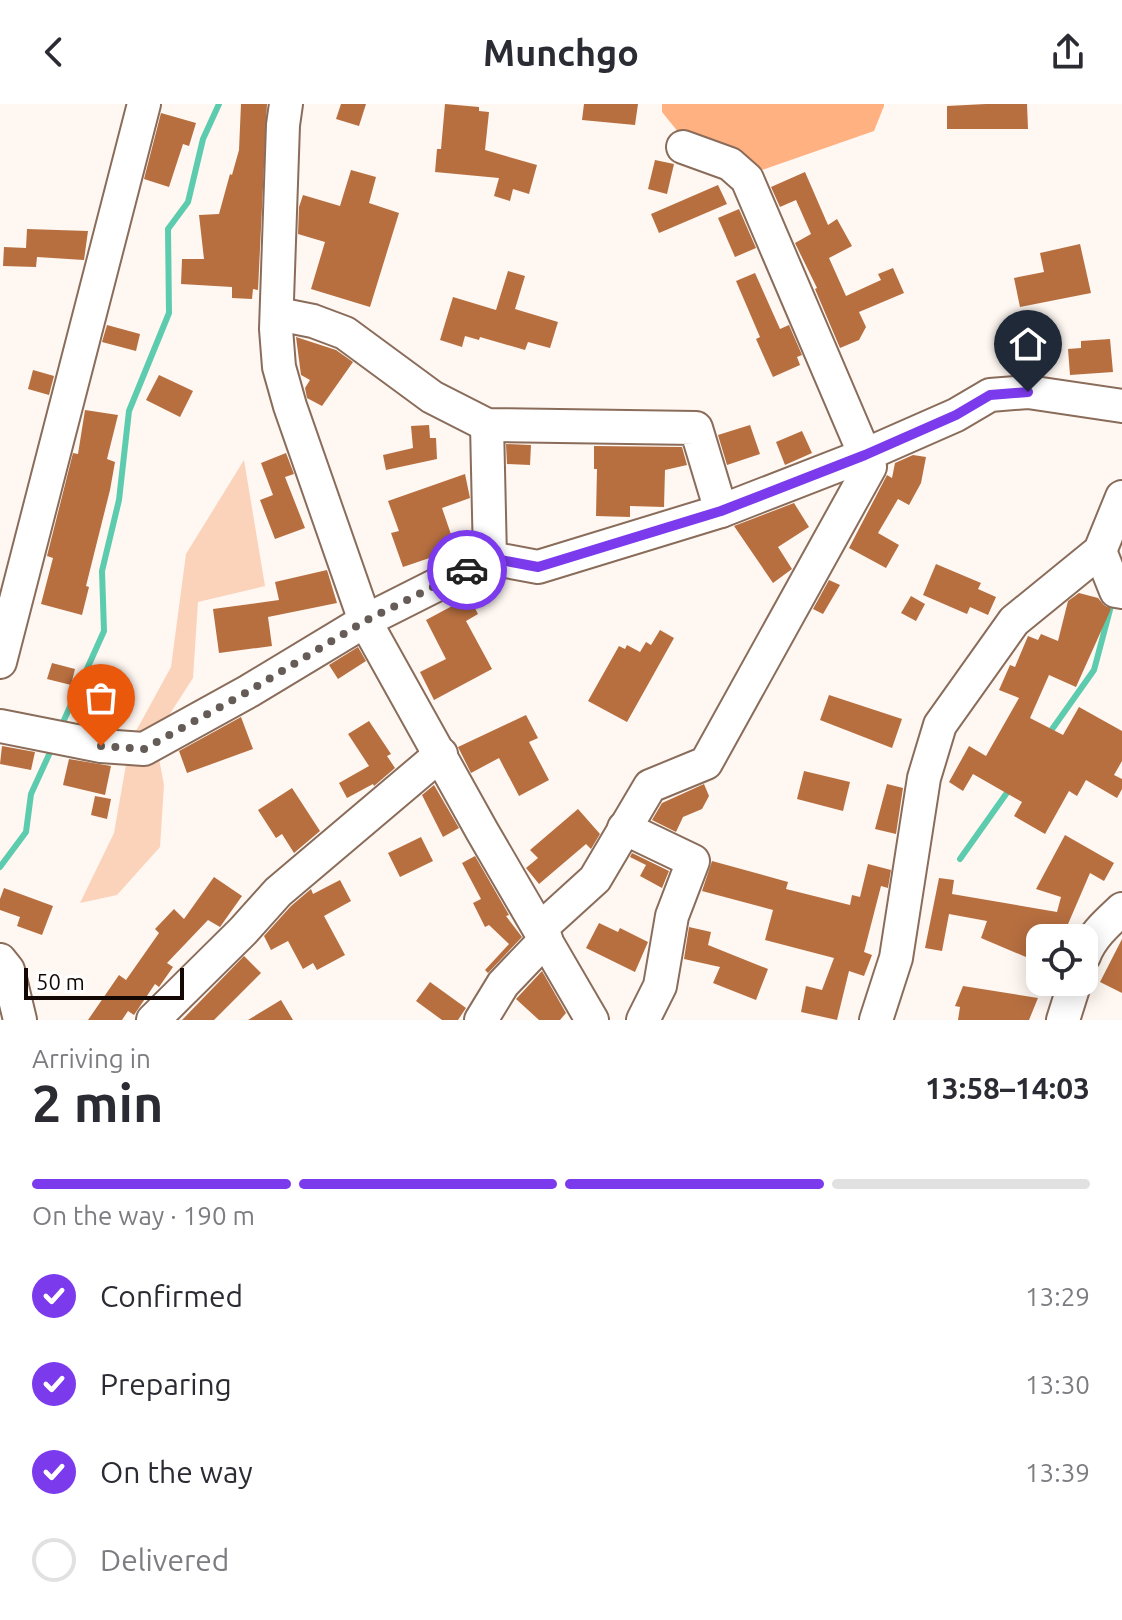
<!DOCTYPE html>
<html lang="en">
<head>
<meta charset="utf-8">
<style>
	:root { --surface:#fff; --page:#f2f2f3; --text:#2b2b33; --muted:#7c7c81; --line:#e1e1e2; --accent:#7c3aed }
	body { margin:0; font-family:Ubuntu,sans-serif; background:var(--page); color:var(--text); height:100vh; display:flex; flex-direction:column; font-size:30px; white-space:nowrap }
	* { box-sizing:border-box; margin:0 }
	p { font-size:26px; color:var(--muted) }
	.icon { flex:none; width:44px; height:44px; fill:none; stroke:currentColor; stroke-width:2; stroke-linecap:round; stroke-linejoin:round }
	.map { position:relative; height:916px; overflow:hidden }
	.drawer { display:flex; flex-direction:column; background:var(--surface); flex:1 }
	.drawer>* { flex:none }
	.tools { position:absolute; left:1026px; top:820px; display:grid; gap:16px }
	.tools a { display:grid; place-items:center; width:72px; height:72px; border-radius:16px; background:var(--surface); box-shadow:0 4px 20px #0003; font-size:40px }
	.scale { position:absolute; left:24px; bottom:20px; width:160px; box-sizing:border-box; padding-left:8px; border:4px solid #130804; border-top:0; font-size:22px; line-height:28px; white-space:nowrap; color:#130804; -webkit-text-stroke:6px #fff; paint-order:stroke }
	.pin { position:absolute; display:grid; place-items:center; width:68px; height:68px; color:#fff; margin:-82px -34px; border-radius:50% 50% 50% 0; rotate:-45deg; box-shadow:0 0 8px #0007 }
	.pin .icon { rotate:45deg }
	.courier { position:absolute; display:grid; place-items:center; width:80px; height:80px; margin:-40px; border:6px solid #7c3aed; border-radius:50%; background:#fff; color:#222; box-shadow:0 2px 10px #0007 }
	.head em { font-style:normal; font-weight:700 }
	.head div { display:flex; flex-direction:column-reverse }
	.head { display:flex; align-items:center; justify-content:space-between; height:136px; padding:0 32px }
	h1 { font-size:52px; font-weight:700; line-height:60px }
	.bar { display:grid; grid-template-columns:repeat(4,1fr); gap:12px 8px; align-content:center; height:96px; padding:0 32px }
	.bar i { height:10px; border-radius:6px; background:var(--line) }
	.bar .current { background:var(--accent) }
	.bar p { grid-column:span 4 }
	ol { padding:0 32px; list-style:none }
	li { display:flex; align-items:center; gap:24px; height:88px }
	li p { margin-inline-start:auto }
	li .icon { padding:8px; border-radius:50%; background:var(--accent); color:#fff; stroke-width:4 }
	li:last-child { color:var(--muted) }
	li i { width:44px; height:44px; border:4px solid var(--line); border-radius:50% }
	header { display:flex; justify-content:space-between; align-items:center; height:104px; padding:0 32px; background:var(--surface); font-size:36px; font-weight:700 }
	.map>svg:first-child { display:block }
	.green { fill:#fbd3bb }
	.forest { fill:#ffb181 }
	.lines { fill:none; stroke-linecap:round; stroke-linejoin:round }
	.stream { stroke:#5dcbae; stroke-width:6 }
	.building { fill:#b76f40 }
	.minor-casing { stroke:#8a6c5a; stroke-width:36 }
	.minor { stroke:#fff; stroke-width:32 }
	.done { stroke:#655c57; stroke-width:8; stroke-dasharray:0 14.4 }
	.route { stroke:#7c3aed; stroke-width:10 }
</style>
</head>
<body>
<header><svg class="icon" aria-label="back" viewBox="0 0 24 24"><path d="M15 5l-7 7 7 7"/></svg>Munchgo<svg class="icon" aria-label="share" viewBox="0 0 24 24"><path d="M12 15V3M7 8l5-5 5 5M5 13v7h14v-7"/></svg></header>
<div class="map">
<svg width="1122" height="916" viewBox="0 0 1122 916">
	<rect width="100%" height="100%" fill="#fef7f2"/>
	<polygon class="green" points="244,356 265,482 198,498 193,574 155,633 164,681 160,743 117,791 80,799 114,729 130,638 171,563 186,450"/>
	<polygon class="forest" points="662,0 884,0 884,2 874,27 762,66 683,34 662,8"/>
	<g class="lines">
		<g class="stream">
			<polyline points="60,625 104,527 102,467 119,396 129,307 169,209 168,125 188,98 203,35 219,0"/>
			<polyline points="1048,631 1094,566 1111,502"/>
			<polyline points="960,755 1011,683"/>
			<polyline points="0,763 26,728 31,690 52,644"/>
		</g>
	</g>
	<g class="building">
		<polygon points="241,0 267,0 258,186 253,185 252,195 232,194 232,183 181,180 182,155 204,155 199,111 219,110 230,70 232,71 239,46"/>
		<polygon points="341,0 366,0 359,22 336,15"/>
		<polygon points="445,0 479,3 479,7 489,8 485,46 537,61 529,90 513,85 510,97 494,92 499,74 435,68 437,45 441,45"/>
		<polygon points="584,0 638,0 635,21 582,16"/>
		<polygon points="986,0 1027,0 1028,25 947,25 947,2"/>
		<polygon points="161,9 196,19 189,42 183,40 169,83 144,75"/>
		<polygon points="655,56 674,60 667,90 648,85"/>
		<polygon points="351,66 376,73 369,99 399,109 370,203 311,185 325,138 298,130 299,103 303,91 340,102"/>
		<polygon points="805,68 828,121 837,115 852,142 829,154 846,192 881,176 878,170 893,164 904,189 859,208 866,223 859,236 840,244 815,185 817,184 795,139 811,130 796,96 780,103 771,83"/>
		<polygon points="718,81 727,100 659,129 651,110"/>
		<polygon points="739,105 756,144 735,153 718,114"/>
		<polygon points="27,125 88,127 84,156 37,153 36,163 3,162 4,143 26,144"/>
		<polygon points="1080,140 1091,189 1020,203 1014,174 1044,168 1040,149"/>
		<polygon points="508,167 525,172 515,205 558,218 550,244 528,238 525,246 480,233 479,236 465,232 462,243 440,236 453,193 496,206"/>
		<polygon points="755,169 780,225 789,221 802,251 797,253 800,261 773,273 756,235 760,233 736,177"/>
		<polygon points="107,221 140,230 136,247 102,238"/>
		<polygon points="296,233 336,246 353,258 322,302 307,294 305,284 310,276 301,271"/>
		<polygon points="1110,235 1113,268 1070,271 1068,245 1081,244 1081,237"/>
		<polygon points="33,266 54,272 49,291 28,285"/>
		<polygon points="159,271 193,287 180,313 146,296"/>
		<polygon points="85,306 118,311 107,355 115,358 110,386 86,482 89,483 82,511 41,500 53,454 47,452 73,349 78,350"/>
		<polygon points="429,321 430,334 436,334 437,355 386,366 383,351 413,344 411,322"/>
		<polygon points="750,321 760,350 727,361 718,331"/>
		<polygon points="802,327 812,349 785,361 776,338"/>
		<polygon points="506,340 531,341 530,361 507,360"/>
		<polygon points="594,342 682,343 687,361 665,366 664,403 630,402 630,413 596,412 597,365 594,365"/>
		<polygon points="286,349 294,370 285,373 305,424 275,435 260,396 273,391 261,359"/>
		<polygon points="913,351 926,353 921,379 909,401 898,395 878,429 899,441 886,464 849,444 887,371 892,374 895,359"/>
		<polygon points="465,370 470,394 442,404 456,445 403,463 391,429 399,427 388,397"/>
		<polygon points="794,399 809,423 778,443 792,465 773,479 734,422"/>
		<polygon points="936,460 981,479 978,485 996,493 988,511 970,503 967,510 923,491"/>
		<polygon points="327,466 337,499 268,513 272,542 219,549 213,505 279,496 275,478"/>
		<polygon points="829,476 840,481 823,510 813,505"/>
		<polygon points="466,487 478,510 466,517 492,565 434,596 420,568 446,555 426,516 454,501 451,495"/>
		<polygon points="1079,489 1098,494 1104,501 1111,505 1076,583 1049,571 1030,614 1063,631 1079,603 1122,627 1122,657 1114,671 1122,675 1122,685 1117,694 1086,676 1077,692 1069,687 1045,730 1014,712 1022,698 973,670 963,687 949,678 969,642 986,652 1019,594 999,586 1010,561 1015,563 1028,532 1038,536 1041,530 1058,537 1068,497"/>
		<polygon points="911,492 925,500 916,517 901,509"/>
		<polygon points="660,526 674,534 627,618 588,597 619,542 625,545 627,541 640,548 646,538 651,541"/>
		<polygon points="358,543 366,557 338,575 329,561"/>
		<polygon points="52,559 75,565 71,581 47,575"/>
		<polygon points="829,591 902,615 892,644 820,616"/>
		<polygon points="526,611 538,634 529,638 549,676 519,692 499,654 471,669 458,643"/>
		<polygon points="241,613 253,645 187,669 179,647"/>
		<polygon points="369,617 391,650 387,652 395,664 374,682 373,680 347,694 339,679 369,662 348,630"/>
		<polygon points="2,642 35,648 31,666 0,660"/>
		<polygon points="69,655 111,662 105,691 63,681"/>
		<polygon points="804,667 850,678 843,707 797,695"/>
		<polygon points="704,680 709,692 702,705 683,713 676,728 652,716 662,699"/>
		<polygon points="887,680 903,684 896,730 875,725"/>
		<polygon points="434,681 459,724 443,733 422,691"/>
		<polygon points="292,684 320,727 294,749 282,730 276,734 258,706"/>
		<polygon points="95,692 111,695 107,715 91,711"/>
		<polygon points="578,705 600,730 591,745 586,740 539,780 526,764 538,754 530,746"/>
		<polygon points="1065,731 1114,759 1104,777 1090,769 1062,834 1040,834 1040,859 981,834 987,817 949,810 942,847 925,844 939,774 954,776 952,790 1057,808 1061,793 1036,785"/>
		<polygon points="421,733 433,757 400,773 388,749"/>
		<polygon points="632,749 669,767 662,784 640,772 646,761 630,753"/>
		<polygon points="475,752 509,811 506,812 522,833 488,869 485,866 509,840 489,821 485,823 473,799 481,795 462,759"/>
		<polygon points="712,757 788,778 786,785 850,801 852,791 860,793 868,760 891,766 888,784 881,782 864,848 872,851 864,872 849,867 837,916 801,908 806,882 822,886 834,854 765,836 773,806 702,787"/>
		<polygon points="214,773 242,792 220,823 208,816 167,859 173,863 159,883 155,880 134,911 128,907 122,916 88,916 119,871 126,876 159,829 155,825 174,805 184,815"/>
		<polygon points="340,776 351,797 324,812 345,851 317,866 313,859 303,865 288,837 271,846 264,832 291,802 311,785 313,790"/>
		<polygon points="4,784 53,802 42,831 17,822 20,813 0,806 0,795"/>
		<polygon points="599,819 618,828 620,824 648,838 635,868 586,844"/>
		<polygon points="689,823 711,828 708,841 768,865 756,896 713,879 720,863 684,855"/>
		<polygon points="1122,835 1122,889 1100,878"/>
		<polygon points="244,852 261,869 214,916 182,916"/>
		<polygon points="542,867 566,909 560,916 539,916 516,895"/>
		<polygon points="430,878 466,904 458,916 442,916 416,897"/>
		<polygon points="963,882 1038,894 1029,916 958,916 960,903 955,902"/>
		<polygon points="281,896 293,916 248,916"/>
	</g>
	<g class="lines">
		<defs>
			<g id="minor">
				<polyline points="286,0 283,21 276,225 279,263 290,302 365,517 482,727 592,916"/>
				<polyline points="278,210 313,217 345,229 432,293 487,321 696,324 721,407"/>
				<polyline points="487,321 490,454"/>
				<polyline points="1100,447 1116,487 1122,488"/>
				<polyline points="0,558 144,0"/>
				<polyline points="0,622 101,642 144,645 249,587 365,517 490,454 538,463 721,407 865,351 956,311 990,291 1028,288 1122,302"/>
				<polyline points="624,724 693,757 672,812 660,882 643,916"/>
				<polyline points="540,825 595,775 650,682 706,659 870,363 747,75 730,60 683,43"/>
				<path d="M1084 852C1091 833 1107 819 1122 805"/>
				<polyline points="0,856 8,866 20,916"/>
				<polyline points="153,916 243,827 278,788 441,650"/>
				<polyline points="481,916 503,880 546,835"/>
				<polyline points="876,916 896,854 924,674 940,621 1014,517 1100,447 1122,393"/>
				<polyline points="1063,916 1075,878"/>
			</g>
		</defs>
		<use href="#minor" class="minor-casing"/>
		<use href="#minor" class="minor"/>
	</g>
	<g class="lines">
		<polyline class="done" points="101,642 144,645 249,587 365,517 467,466"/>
		<polyline class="route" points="467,466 490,454 538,463 721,407 865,351 956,311 990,291 1028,288"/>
	</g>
</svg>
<div class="tools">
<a><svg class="icon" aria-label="locate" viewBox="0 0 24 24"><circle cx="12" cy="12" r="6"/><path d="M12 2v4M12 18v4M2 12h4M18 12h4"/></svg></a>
</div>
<div class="scale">50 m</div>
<div class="pin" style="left:101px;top:642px;background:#ea580c"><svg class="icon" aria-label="bag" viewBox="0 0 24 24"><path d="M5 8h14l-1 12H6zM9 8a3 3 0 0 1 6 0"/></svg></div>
<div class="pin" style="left:1028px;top:288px;background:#1f2937"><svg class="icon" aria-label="home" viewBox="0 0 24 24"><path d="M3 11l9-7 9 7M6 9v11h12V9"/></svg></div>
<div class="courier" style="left:467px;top:466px"><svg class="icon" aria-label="car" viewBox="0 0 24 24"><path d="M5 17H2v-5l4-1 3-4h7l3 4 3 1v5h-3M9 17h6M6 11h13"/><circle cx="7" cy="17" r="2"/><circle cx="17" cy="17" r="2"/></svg></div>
</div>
<section class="drawer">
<div class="head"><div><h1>2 min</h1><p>Arriving in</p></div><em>13:58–14:03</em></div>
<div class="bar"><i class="current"></i><i class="current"></i><i class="current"></i><i></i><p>On the way · 190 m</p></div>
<ol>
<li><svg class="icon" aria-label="check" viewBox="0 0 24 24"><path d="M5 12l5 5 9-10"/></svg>Confirmed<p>13:29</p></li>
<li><svg class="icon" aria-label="check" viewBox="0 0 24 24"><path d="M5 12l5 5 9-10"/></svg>Preparing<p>13:30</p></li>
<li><svg class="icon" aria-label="check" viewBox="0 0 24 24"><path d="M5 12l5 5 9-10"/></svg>On the way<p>13:39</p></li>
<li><i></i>Delivered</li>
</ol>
</section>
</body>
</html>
